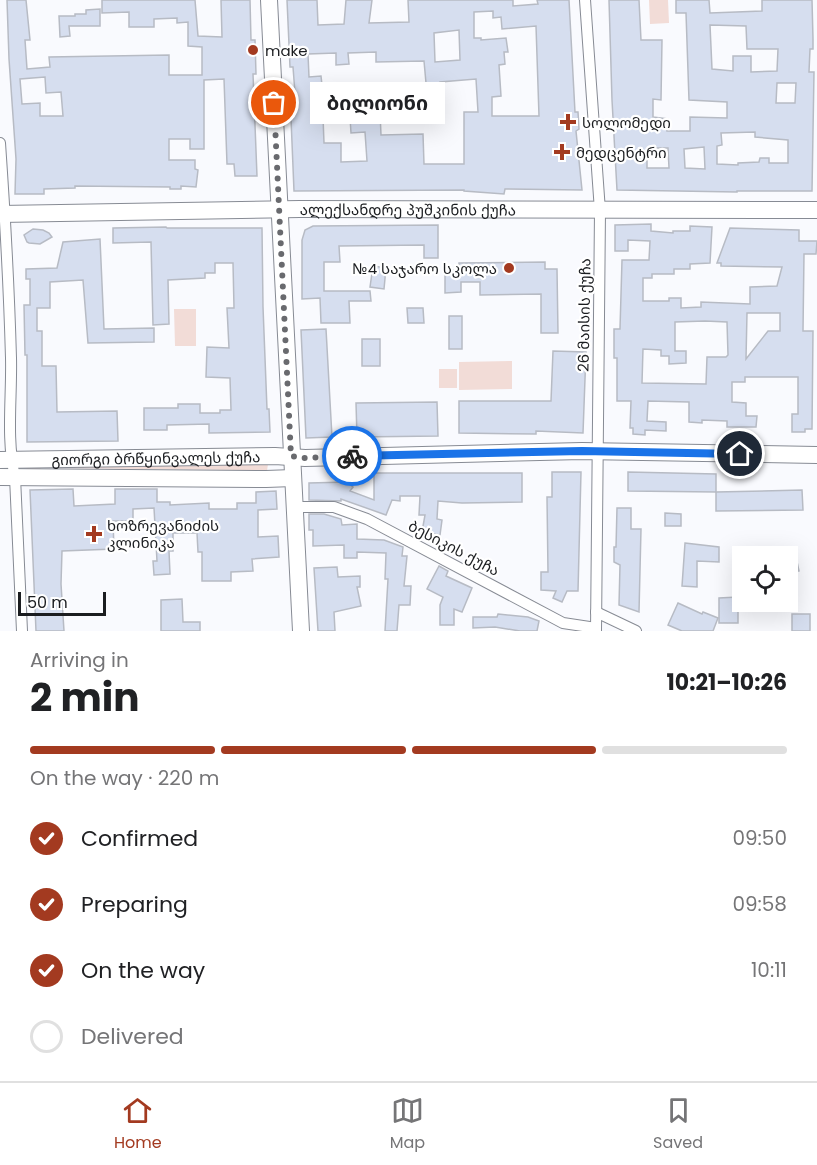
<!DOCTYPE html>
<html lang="en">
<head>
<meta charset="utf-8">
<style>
	:root { --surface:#fff; --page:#f2f2f2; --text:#202124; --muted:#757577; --line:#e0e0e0; --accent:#a33a20 }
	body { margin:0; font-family:Poppins,"Noto Sans Georgian",sans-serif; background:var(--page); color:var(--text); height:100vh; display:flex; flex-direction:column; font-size:22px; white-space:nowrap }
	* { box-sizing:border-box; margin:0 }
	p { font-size:20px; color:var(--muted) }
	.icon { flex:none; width:33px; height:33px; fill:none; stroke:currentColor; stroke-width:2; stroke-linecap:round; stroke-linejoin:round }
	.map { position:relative; height:631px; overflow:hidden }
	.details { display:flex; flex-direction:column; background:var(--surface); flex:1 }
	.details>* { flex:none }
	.controls { position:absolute; left:732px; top:546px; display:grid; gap:12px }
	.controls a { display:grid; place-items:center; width:66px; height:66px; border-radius:0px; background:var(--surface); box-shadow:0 6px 24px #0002; font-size:30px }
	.scale { position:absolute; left:18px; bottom:15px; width:88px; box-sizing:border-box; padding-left:6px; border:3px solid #1b1d20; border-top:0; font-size:16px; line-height:21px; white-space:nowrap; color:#1b1d20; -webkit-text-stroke:4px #fff; paint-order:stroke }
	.pin { position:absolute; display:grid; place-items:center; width:51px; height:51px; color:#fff; margin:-26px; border:3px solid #fff; border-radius:50%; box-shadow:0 2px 6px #0007 }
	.courier { position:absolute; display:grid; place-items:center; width:60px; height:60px; margin:-30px; border:4px solid #1a73e8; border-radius:50%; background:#fff; color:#222; box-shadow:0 2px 8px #0007 }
	.bubble { position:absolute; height:42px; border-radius:0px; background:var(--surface); box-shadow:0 6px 24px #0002; font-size:20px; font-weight:700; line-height:42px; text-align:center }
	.overview em { font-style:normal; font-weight:700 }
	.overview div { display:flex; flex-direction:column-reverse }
	.overview { display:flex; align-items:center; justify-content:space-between; height:102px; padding:0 30px }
	h1 { font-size:39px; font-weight:700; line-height:45px }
	.bar { display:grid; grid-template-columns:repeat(4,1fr); gap:9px 6px; align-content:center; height:72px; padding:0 30px }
	.bar i { height:8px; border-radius:4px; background:var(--line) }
	.bar .active { background:var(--accent) }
	.bar p { grid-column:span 4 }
	ol { padding:0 30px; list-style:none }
	li { display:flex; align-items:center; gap:18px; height:66px }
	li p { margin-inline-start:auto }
	li .icon { padding:6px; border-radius:50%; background:var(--accent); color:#fff; stroke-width:4 }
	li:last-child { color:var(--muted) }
	li i { width:33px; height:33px; border:3px solid var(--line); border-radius:50% }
	.menu { display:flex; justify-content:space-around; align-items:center; height:84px; border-top:2px solid var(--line); background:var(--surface); font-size:16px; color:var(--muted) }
	.menu a { display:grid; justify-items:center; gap:3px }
	.menu .active { color:var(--accent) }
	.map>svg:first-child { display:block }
	.green { fill:#f2dcd7 }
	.building { fill:#d6deef; stroke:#b7bbc4; stroke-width:1.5; fill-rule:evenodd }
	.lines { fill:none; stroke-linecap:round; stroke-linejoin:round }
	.street-casing { stroke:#878b94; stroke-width:12 }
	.secondary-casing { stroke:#878b94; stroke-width:18 }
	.street { stroke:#fff; stroke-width:10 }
	.secondary { stroke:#fff; stroke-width:16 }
	.done { stroke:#696a6e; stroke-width:6; stroke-dasharray:0 10.8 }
	.route { stroke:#1a73e8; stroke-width:8 }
	.poi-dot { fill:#a33a20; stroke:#fff; stroke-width:2 }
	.labels { text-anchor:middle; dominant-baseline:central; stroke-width:4.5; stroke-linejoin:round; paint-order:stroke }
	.poi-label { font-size:15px; fill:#1b1d20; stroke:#fff; text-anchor:start }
	.street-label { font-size:15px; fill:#1b1d20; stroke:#fff }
</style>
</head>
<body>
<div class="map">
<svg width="817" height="631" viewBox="0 0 817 631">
	<rect width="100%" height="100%" fill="#f9fafe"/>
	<g class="green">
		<polygon points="649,0 668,0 669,23 650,24"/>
		<polygon points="174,309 196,309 196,346 175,346"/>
		<polygon points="512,361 512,389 459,390 459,362"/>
		<rect x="439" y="369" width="18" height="19"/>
		<polygon points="268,464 267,471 248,473 243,470 41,468 38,471 28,471 26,467"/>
	</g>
	<g class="building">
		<path d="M7 0H26L30 40H25L27 69 50 67 49 57 169 55V75H202V47L188 46V22L177 23V18L154 19V27H129V12L102 13V0H195L198 36 222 37 221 0H250L251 40H255L256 74H253L257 176H235L234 164H227L224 79 204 80V149H190V139H169V160H195V169L198 170 196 187 181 186V189H170V187L75 186V188L44 189V194H15L16 159 9 59ZM45 77 46 93 61 92 63 116H40V103L22 104 20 79Z"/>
		<path d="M287 0H317L318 25 344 24 346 0H372L369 23 409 22 408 0H513V6L538 4 537 0H569L575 112H578L579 129 576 131 582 190 505 189 504 194 464 191V190L294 191 290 94 295 93 293 67H290ZM493 11V18L501 17 502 29 536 26 539 116H492V97L501 96 499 65 505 64 504 52H508L506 38 481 40V38H474V12ZM459 30 460 60 435 62 434 33ZM376 52V62L424 61 426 83 322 85 321 76 309 77 308 54 336 53V65L349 64 348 53ZM476 79 478 112H464V164H424L423 134 381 135 380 112 425 111V108L441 107 440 82ZM323 117H350L351 133 365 132 367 161 341 162V143H324Z"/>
		<path d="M609 0H639L641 40H662L661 100 653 99V117L668 119 667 131H690V117L727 118V102L689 100 686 13H676V0H709L710 13 762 11V0H812L813 39V49H810L809 72H814L812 191H737V192L617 190 612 100ZM710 25 746 26 747 49H778L777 71 751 72V56H733V71L712 69ZM777 83H796L795 103H776ZM755 132V137L788 140V163H769V158H760L759 162 738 163V165L717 164V146L722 145 721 133ZM704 147 705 169 685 168 684 149ZM647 148H668L669 168H647Z"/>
		<polygon points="100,9 100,26 69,26 70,36 60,37 59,16 75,16 75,14 86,14 86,10"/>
		<path d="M651 224V231L673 233V231H690V226L712 227 710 263 690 264V269H674V274H652V278H643V301H669V298H681V308L701 307V302L750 304V287L777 286 782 267 721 266V263H717L730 228 799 230V241H817L816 254H804L803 331H813L812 429H805V432H792V414H798V377H745V382H732V402L746 403V416H757L756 427H727V421L702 420V423L689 422V402L648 401 647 421 666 422V431L645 430V435L633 434V428H630L631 401H617V358H614V329H620L622 260H649L650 241 628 240V251H615V225ZM747 313H780V331H768L746 359ZM705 321 727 322 728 355 726 357H707L706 384 642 383 643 349 661 350V356H669V364L686 363V351H675V322Z"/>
		<polygon points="438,225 438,258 424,258 424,245 339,246 340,262 324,262 324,291 370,291 371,301 349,301 350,323 321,323 320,298 302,299 302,240 305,230 313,226"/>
		<polygon points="166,227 167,228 262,228 263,307 267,409 269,409 270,432 209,433 209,424 167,425 167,430 144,430 144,408 178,408 178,404 200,404 200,413 220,413 220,410 231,410 230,378 206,377 207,347 229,348 227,308 234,308 233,263 215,263 215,273 205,273 205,278 168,280 169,324 153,325 151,242 113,243 113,228"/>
		<polygon points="33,229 43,230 49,233 52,237 40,244 29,243 27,242 24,235"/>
		<polygon points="100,239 104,329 154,328 154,342 88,343 83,280 50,282 50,308 37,308 37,331 42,331 42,366 56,366 57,412 117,411 118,441 27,442 27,355 25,355 24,305 30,305 30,279 26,279 26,269 57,268 63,242"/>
		<polygon points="545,262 545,269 557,269 558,333 541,333 541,294 480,295 480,282 461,282 461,292 445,293 445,270 459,270 459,263"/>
		<polygon points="373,266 386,268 384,289 370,287"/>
		<polygon points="407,308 423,308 424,323 408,323"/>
		<rect x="449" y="316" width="13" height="33"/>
		<polygon points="326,329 332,437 306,438 301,330"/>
		<rect x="362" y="339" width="18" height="27"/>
		<polygon points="553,351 586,352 583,433 536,431 536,434 459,433 459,401 551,401"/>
		<polygon points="437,402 438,436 357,437 356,403"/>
		<polygon points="552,472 581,472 578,591 567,591 562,602 553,598 556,591 541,590 541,572 548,572 547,497 552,497"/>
		<polygon points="628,472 716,474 716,492 628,491"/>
		<polygon points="374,473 522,473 522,502 462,503 438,501 437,519 442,520 440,535 422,532 425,515 419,515 420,496 400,496 400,501 392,500 386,515 341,499 341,501 309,500 309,483 347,482 353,487 350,491 374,500"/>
		<polygon points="73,489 74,506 115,504 115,489 157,489 157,502 170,502 170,505 209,503 209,509 237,509 237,503 256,503 256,492 276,491 277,509 258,510 258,537 278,536 279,557 252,559 253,571 231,572 231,581 202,581 202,552 198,552 197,533 173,533 173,551 169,551 170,574 154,575 153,561 157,561 154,508 133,509 133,521 113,521 114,549 62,551 61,584 64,631 36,631 30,490"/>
		<polygon points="802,490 803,510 716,511 716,492"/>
		<polygon points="617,508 631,508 631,529 641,529 639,612 619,605 620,565 614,562 614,547 616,547"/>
		<polygon points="665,513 681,514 681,526 665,526"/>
		<polygon points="309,514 324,514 341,519 342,525 357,524 357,539 384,540 403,547 402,556 407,556 404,586 411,586 410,605 399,605 397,631 385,631 388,579 385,579 386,553 357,552 357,558 344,558 344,545 313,546 313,530 309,530"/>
		<polygon points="685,543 719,547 719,562 697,561 697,587 682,586"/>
		<polygon points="796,557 799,571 788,573 788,559"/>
		<polygon points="439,566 448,571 446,576 472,588 462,612 454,609 454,625 440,625 440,605 443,597 427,589"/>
		<polygon points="337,567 338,577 360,576 360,587 357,587 361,606 334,612 335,631 318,631 314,568"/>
		<polygon points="738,597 738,623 719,623 719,598"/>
		<polygon points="182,599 183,622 200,622 200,631 161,631 161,600"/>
		<polygon points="678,603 702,614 703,612 718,618 713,631 682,631 668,625"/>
		<polygon points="498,614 528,617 539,621 537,631 520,631 495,627 473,628 473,617 497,617"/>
		<rect x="792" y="614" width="18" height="17"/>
	</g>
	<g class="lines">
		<defs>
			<g id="street">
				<polyline points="585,0 600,211 596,631"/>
				<path d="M0 143C5 215 9 286 11 358 12 397 6 439 15 477L22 631"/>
				<polyline points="295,507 334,507 367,519 563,623 596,628"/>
				<polyline points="596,612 636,631"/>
			</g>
			<g id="secondary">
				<path d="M269 0C278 210 292 421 301 631"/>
				<path id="s1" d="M0 214 300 209 817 210"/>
				<path id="s2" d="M0 460 275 456 305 458 582 451 817 455"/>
				<polyline points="0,477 266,479 293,478"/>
			</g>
		</defs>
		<use href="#street" class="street-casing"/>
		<use href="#secondary" class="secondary-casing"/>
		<use href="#street" class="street"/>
		<use href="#secondary" class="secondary"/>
	</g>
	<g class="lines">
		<polyline class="done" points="274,103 291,456 305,458 352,456"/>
		<polyline class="route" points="352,456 582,451 740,454"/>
	</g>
	<g class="poi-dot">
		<circle cx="253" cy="50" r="6"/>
		<path d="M565 113h6v6h6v6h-6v6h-6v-6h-6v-6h6z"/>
		<path d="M559 143h6v6h6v6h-6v6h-6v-6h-6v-6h6z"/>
		<circle cx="509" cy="268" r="6"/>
		<path d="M91 525h6v6h6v6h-6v6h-6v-6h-6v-6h6z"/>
	</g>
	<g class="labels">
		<g class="poi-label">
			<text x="265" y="50">make</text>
			<text x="582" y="122">სოლომედი</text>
			<text x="576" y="152">მედცენტრი</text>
			<text x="497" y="268" text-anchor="end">№4 საჯარო სკოლა</text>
			<text x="107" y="525">ხოზრევანიძის<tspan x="107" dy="17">კლინიკა</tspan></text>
		</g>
		<g class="street-label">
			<text stroke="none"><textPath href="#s1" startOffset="408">ალექსანდრე პუშკინის ქუჩა</textPath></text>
			<text transform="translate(584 315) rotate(-89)">26 მაისის ქუჩა</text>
			<text stroke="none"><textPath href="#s2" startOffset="156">გიორგი ბრწყინვალეს ქუჩა</textPath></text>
			<text transform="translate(454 548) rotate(28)">ბესიკის ქუჩა</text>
		</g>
	</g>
</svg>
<div class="controls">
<a><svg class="icon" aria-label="locate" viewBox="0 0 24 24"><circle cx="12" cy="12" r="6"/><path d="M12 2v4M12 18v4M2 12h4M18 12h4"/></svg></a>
</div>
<div class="scale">50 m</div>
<div class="pin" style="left:274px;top:103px;background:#ea580c"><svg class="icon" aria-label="bag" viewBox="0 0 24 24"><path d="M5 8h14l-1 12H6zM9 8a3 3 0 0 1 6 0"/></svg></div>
<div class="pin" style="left:740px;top:454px;background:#1f2937"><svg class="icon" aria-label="home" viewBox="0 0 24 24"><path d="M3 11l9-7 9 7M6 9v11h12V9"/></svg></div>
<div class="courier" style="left:352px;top:456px"><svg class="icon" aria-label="bike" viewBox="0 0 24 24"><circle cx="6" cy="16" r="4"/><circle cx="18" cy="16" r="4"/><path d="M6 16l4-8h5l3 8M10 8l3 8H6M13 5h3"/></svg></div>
<div class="bubble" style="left:310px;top:82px;width:135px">ბილიონი</div>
</div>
<section class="details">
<div class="overview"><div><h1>2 min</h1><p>Arriving in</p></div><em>10:21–10:26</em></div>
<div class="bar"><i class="active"></i><i class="active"></i><i class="active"></i><i></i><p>On the way · 220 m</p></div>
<ol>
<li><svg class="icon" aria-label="check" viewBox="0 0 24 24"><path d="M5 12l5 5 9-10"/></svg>Confirmed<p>09:50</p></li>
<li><svg class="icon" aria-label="check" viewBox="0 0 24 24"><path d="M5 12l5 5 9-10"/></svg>Preparing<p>09:58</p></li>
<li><svg class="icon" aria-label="check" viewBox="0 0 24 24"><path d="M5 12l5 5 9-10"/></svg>On the way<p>10:11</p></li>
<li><i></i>Delivered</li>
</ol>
</section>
<nav class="menu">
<a class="active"><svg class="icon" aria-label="home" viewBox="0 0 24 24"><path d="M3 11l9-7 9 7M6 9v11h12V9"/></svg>Home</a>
<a><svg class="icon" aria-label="map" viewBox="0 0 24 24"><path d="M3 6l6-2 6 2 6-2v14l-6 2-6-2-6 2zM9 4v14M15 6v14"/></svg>Map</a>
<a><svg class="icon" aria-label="saved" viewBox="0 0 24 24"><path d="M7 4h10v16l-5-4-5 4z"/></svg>Saved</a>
</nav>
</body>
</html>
